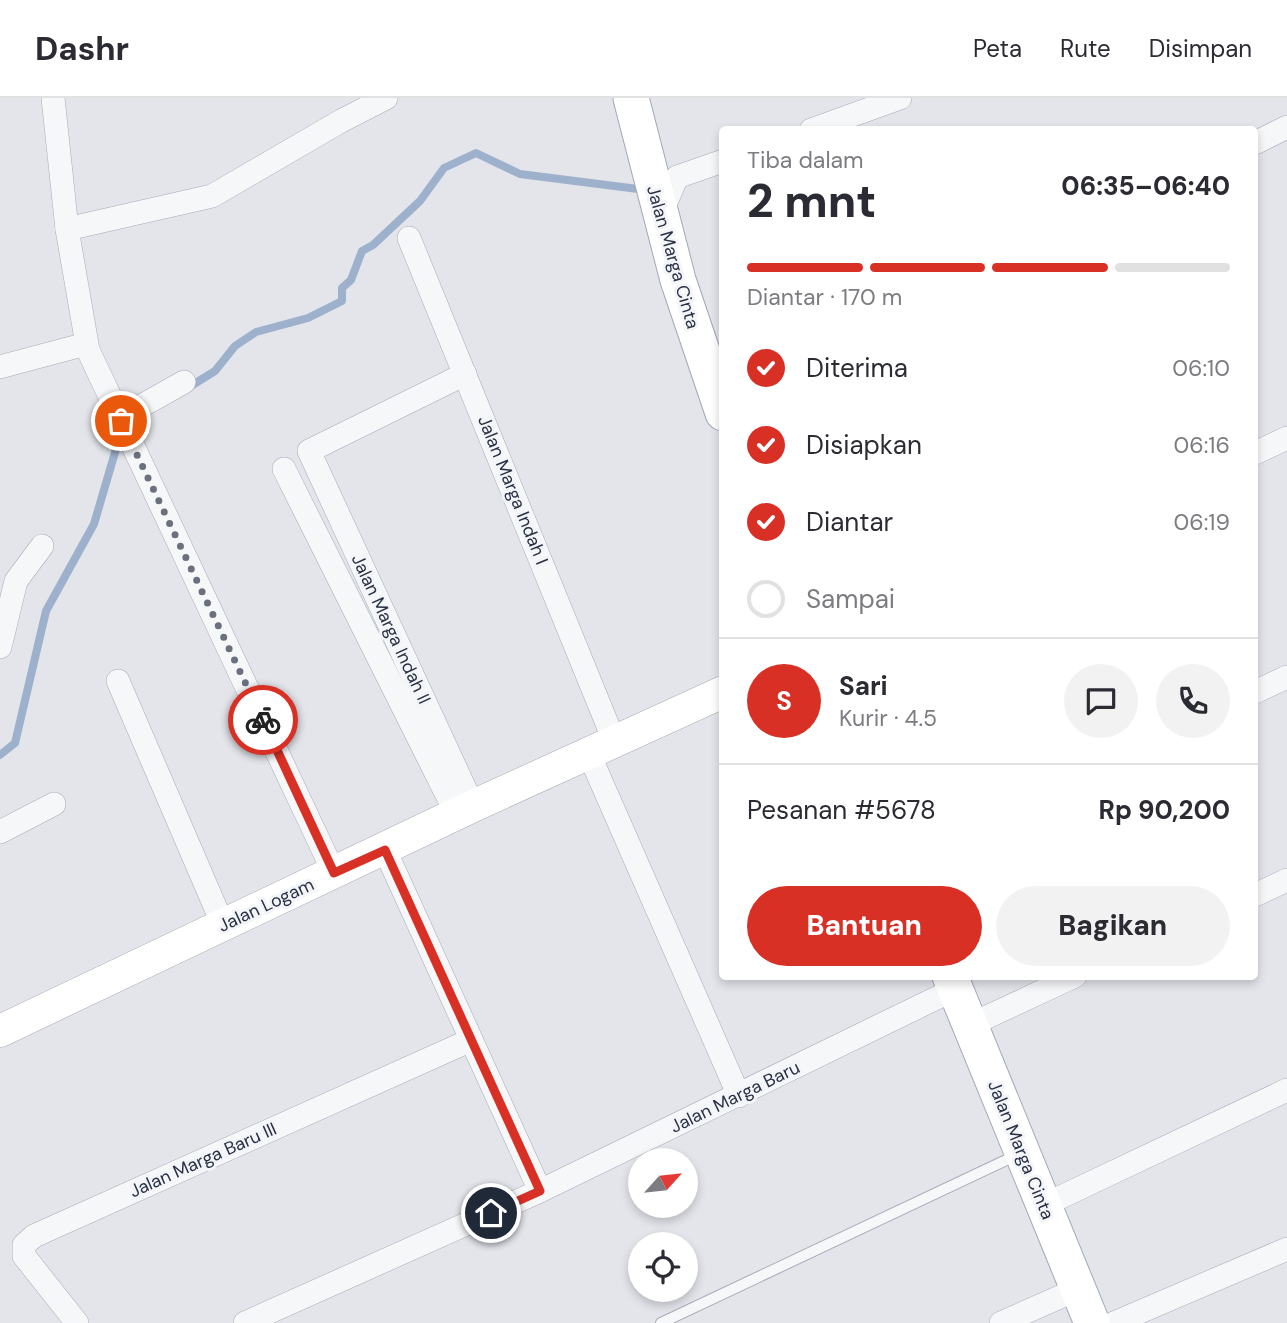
<!DOCTYPE html>
<html lang="id">
<head>
<meta charset="utf-8">
<style>
	:root { --surface:#fff; --page:#f2f2f3; --text:#2b2b33; --muted:#7c7c81; --line:#e1e1e2; --accent:#d93025 }
	body { margin:0; font-family:"DM Sans",sans-serif; background:var(--page); color:var(--text); height:100vh; display:flex; flex-direction:column; font-size:26px; white-space:nowrap }
	* { box-sizing:border-box; margin:0 }
	p { font-size:23px; color:var(--muted) }
	.icon { flex:none; width:38px; height:38px; fill:none; stroke:currentColor; stroke-width:2; stroke-linecap:round; stroke-linejoin:round }
	.map { position:relative; flex:1; overflow:hidden }
	.sheet { position:absolute; left:719px; top:28px; width:539px; height:854px; display:flex; flex-direction:column; background:var(--surface); border-radius:7px; box-shadow:0 4px 10px #0003 }
	.sheet>* { flex:none }
	.needle { width:46px; rotate:63deg }
	.fabs { position:absolute; left:628px; top:1050px; display:grid; gap:14px }
	.fabs a { display:grid; place-items:center; width:70px; height:70px; border-radius:50%; background:var(--surface); box-shadow:0 4px 10px #0003; font-size:35px }
	.pin { position:absolute; display:grid; place-items:center; width:60px; height:60px; color:#fff; margin:-30px; border:4px solid #fff; border-radius:50%; box-shadow:0 2px 7px #0007 }
	.courier { position:absolute; display:grid; place-items:center; width:70px; height:70px; margin:-35px; border:5px solid #d93025; border-radius:50%; background:#fff; color:#222; box-shadow:0 2px 9px #0007 }
	.overview em { font-style:normal; font-weight:800 }
	.overview div { display:flex; flex-direction:column-reverse }
	.overview { display:flex; align-items:center; justify-content:space-between; height:119px; padding:0 28px }
	h1 { font-size:46px; font-weight:800; line-height:52px }
	.bar { display:grid; grid-template-columns:repeat(4,1fr); gap:10px 7px; align-content:center; height:84px; padding:0 28px }
	.bar i { height:9px; border-radius:5px; background:var(--line) }
	.bar .selected { background:var(--accent) }
	.bar p { grid-column:span 4 }
	.line { display:flex; align-items:center; gap:18px; padding:0 28px; border-top:2px solid var(--line) }
	.line div { flex:1 }
	.round { display:grid; place-items:center; flex:none; width:74px; height:74px; border-radius:37px; background:var(--page) }
	ol { padding:0 28px; list-style:none }
	li { display:flex; align-items:center; gap:21px; height:77px }
	li p { margin-inline-start:auto }
	li .icon { padding:7px; border-radius:50%; background:var(--accent); color:#fff; stroke-width:4 }
	li:last-child { color:var(--muted) }
	li i { width:38px; height:38px; border:4px solid var(--line); border-radius:50% }
	.primary-button { display:flex; gap:14px; margin-top:auto; padding:14px 28px }
	.primary-button a { flex:1; height:80px; border-radius:42px; background:var(--accent); color:#fff; font-size:28px; font-weight:800; line-height:80px; text-align:center }
	.primary-button a+a { background:var(--page); color:var(--text) }
	header { display:flex; align-items:center; gap:42px; box-sizing:border-box; height:98px; padding:0 35px; background:var(--surface); border-bottom:2px solid var(--line) }
	header strong { font-size:33px }
	nav { display:flex; gap:38px; margin-inline-start:auto; font-size:24px }
	.map>svg:first-child { display:block }
	.lines { fill:none; stroke-linecap:round; stroke-linejoin:round }
	.stream { stroke:#9db0cc; stroke-width:8 }
	.lane-casing { stroke:#a8abb6; stroke-width:12 }
	.street-casing { stroke:#a8abb6; stroke-width:24 }
	.secondary-casing { stroke:#a8abb6; stroke-width:33 }
	.primary-casing { stroke:#a1a8b8; stroke-width:37 }
	.lane { stroke:#f6f7f9; stroke-width:10 }
	.street { stroke:#f6f7f9; stroke-width:23 }
	.secondary { stroke:#fff; stroke-width:32 }
	.primary { stroke:#fff; stroke-width:35 }
	.done { stroke:#6b707f; stroke-width:7; stroke-dasharray:0 12.6 }
	.route { stroke:#d93025; stroke-width:9 }
	.labels { text-anchor:middle; dominant-baseline:central; stroke-width:6; stroke-linejoin:round; paint-order:stroke }
	.street-label { font-size:18px; fill:#2a3145; stroke:#f3f5f8 }
</style>
</head>
<body>
<header>
<strong>Dashr</strong>
<nav><a>Peta</a><a>Rute</a><a>Disimpan</a></nav>
</header>
<div class="map">
<svg width="1287" height="1225" viewBox="0 0 1287 1225">
	<rect width="100%" height="100%" fill="#e3e5eb"/>
	<g class="lines">
		<g class="stream">
			<polyline points="186,291 215,273 235,248 256,234 308,220 342,203 342,190 351,182 362,153 373,147 420,103 444,70 476,55 520,76 646,92"/>
			<polyline points="0,657 15,645 46,513 94,426 121,334"/>
		</g>
		<defs>
			<polyline id="lane" points="661,1225 1019,1056"/>
			<g id="street">
				<polyline points="53,0 67,131 88,252 334,775"/>
				<polyline points="811,32 900,0"/>
				<polyline points="1255,45 1287,29"/>
				<polyline points="660,118 677,79 723,63"/>
				<polyline points="67,131 212,98 341,23 386,0"/>
				<polyline points="409,140 615,645"/>
				<polyline points="0,269 86,246"/>
				<polyline points="465,276 309,353 473,708"/>
				<polyline points="120,320 184,284"/>
				<polyline points="1255,355 1287,340"/>
				<polyline points="284,371 457,717"/>
				<polyline points="0,549 16,483 42,448"/>
				<polyline points="118,583 223,827"/>
				<polyline points="1255,594 1287,579"/>
				<polyline points="589,656 739,998"/>
				<polyline points="0,734 54,706"/>
				<polyline points="385,752 540,1093"/>
				<polyline points="1255,797 1287,782"/>
				<polyline points="970,927 1075,878"/>
				<polyline points="1044,1107 1287,992"/>
				<polyline points="77,1225 24,1158 24,1147 34,1138 471,942"/>
				<polyline points="245,1225 540,1093 955,891"/>
				<polyline points="1001,1225 1078,1191"/>
				<polyline points="1114,1225 1287,1151"/>
			</g>
			<polyline id="secondary" points="0,933 473,708 723,594"/>
			<g id="primary">
				<polyline points="631,0 678,182 723,315"/>
				<polyline points="950,878 1092,1225"/>
			</g>
		</defs>
		<use href="#lane" class="lane-casing"/>
		<use href="#street" class="street-casing"/>
		<use href="#secondary" class="secondary-casing"/>
		<use href="#primary" class="primary-casing"/>
		<use href="#lane" class="lane"/>
		<use href="#street" class="street"/>
		<use href="#secondary" class="secondary"/>
		<use href="#primary" class="primary"/>
	</g>
	<g class="lines">
		<polyline class="done" points="121,323 263,622"/>
		<polyline class="route" points="263,622 334,775 385,752 540,1093 491,1115"/>
	</g>
	<g class="labels">
		<g class="street-label">
			<text transform="translate(673 159) rotate(74)">Jalan Marga Cinta</text>
			<text transform="translate(513 392) rotate(68)">Jalan Marga Indah I</text>
			<text transform="translate(391 531) rotate(65)">Jalan Marga Indah II</text>
			<text transform="translate(266 807) rotate(-25)">Jalan Logam</text>
			<text transform="translate(735 999) rotate(-26)">Jalan Marga Baru</text>
			<text transform="translate(1021 1052) rotate(68)">Jalan Marga Cinta</text>
			<text transform="translate(203 1062) rotate(-24)">Jalan Marga Baru III</text>
		</g>
	</g>
</svg>
<div class="fabs">
<a><svg class="needle" viewBox="-14 -14 28 28"><path d="M0-13l5 13h-10z" fill="#e53935"/><path d="M0 13l5-13h-10z" fill="#7c7c81"/></svg></a>
<a><svg class="icon" aria-label="locate" viewBox="0 0 24 24"><circle cx="12" cy="12" r="6"/><path d="M12 2v4M12 18v4M2 12h4M18 12h4"/></svg></a>
</div>
<div class="pin" style="left:121px;top:323px;background:#ea580c"><svg class="icon" aria-label="bag" viewBox="0 0 24 24"><path d="M5 8h14l-1 12H6zM9 8a3 3 0 0 1 6 0"/></svg></div>
<div class="pin" style="left:491px;top:1115px;background:#1f2937"><svg class="icon" aria-label="home" viewBox="0 0 24 24"><path d="M3 11l9-7 9 7M6 9v11h12V9"/></svg></div>
<div class="courier" style="left:263px;top:622px"><svg class="icon" aria-label="bike" viewBox="0 0 24 24"><circle cx="6" cy="16" r="4"/><circle cx="18" cy="16" r="4"/><path d="M6 16l4-8h5l3 8M10 8l3 8H6M13 5h3"/></svg></div>
<section class="sheet">
<div class="overview"><div><h1>2 mnt</h1><p>Tiba dalam</p></div><em>06:35–06:40</em></div>
<div class="bar"><i class="selected"></i><i class="selected"></i><i class="selected"></i><i></i><p>Diantar · 170 m</p></div>
<ol>
<li><svg class="icon" aria-label="check" viewBox="0 0 24 24"><path d="M5 12l5 5 9-10"/></svg>Diterima<p>06:10</p></li>
<li><svg class="icon" aria-label="check" viewBox="0 0 24 24"><path d="M5 12l5 5 9-10"/></svg>Disiapkan<p>06:16</p></li>
<li><svg class="icon" aria-label="check" viewBox="0 0 24 24"><path d="M5 12l5 5 9-10"/></svg>Diantar<p>06:19</p></li>
<li><i></i>Sampai</li>
</ol>
<div class="line" style="height:126px"><b class="round" style="background:var(--accent);color:#fff">S</b><div><b>Sari</b><p>Kurir · 4.5</p></div><a class="round"><svg class="icon" aria-label="chat" viewBox="0 0 24 24"><path d="M4 5h16v11H9l-5 4z"/></svg></a><a class="round"><svg class="icon" aria-label="phone" viewBox="0 0 24 24"><path d="M5 4h4l2 5-3 2q2 4 5 5l2-3 5 2v4C11 20 4 13 5 4z"/></svg></a></div>
<div class="line" style="height:91px"><div>Pesanan #5678</div><b>Rp 90,200</b></div>
<div class="primary-button"><a>Bantuan</a><a>Bagikan</a></div>
</section>
</div>
</body>
</html>
